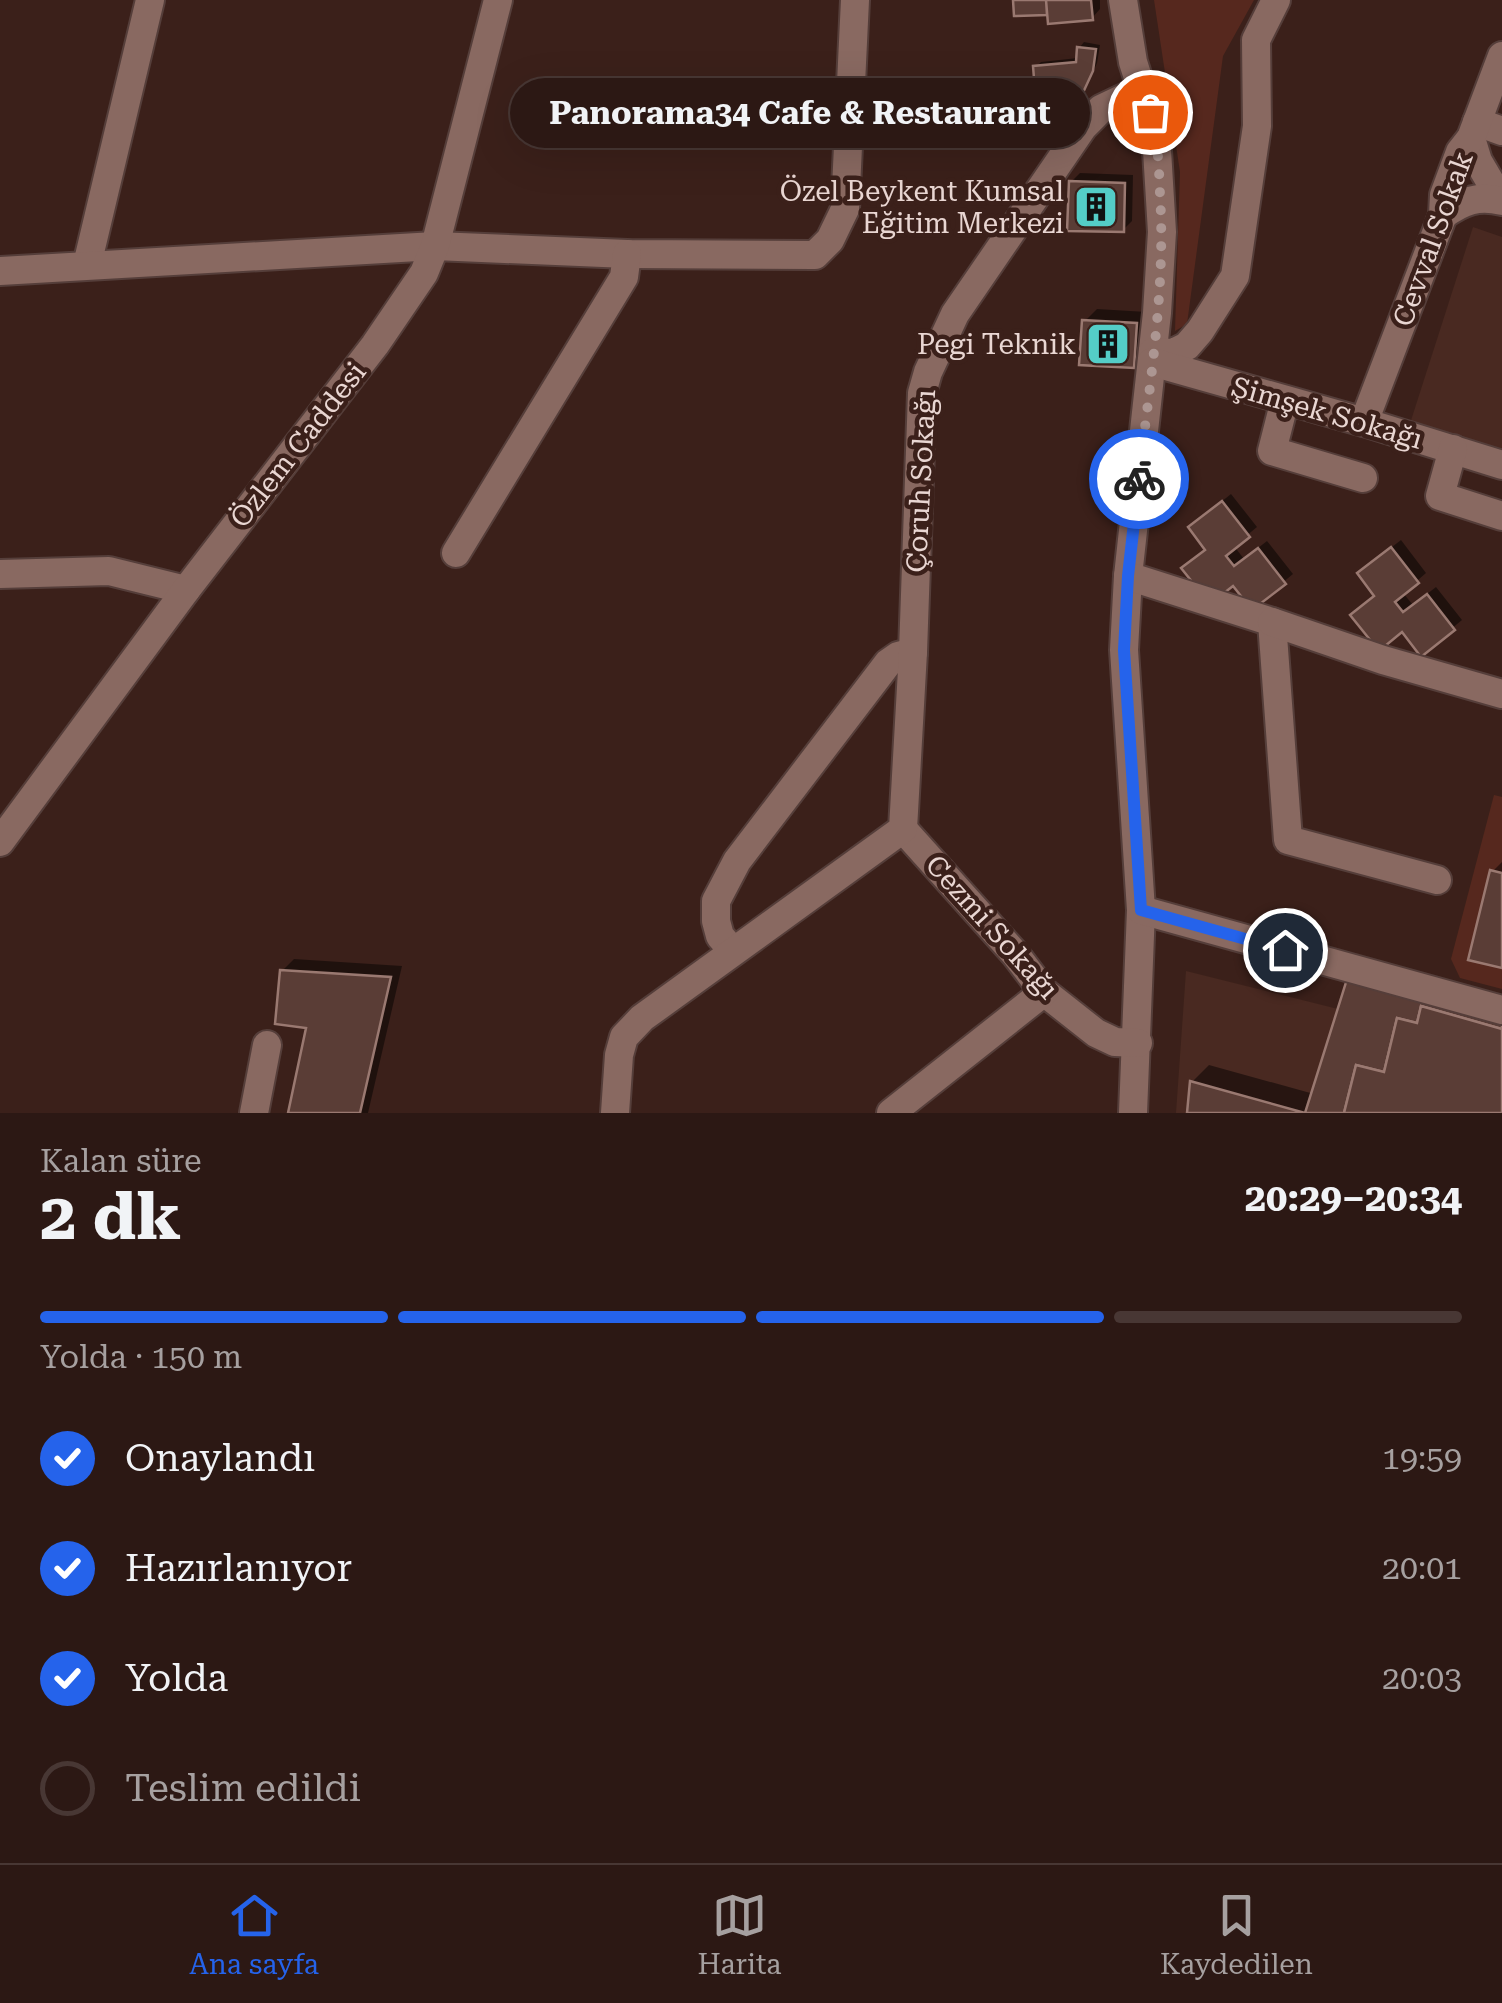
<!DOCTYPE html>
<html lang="tr">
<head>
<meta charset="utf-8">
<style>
	:root { --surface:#2c1814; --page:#34211d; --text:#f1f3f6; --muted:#a6a0a0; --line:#483734; --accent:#2563eb }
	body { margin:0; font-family:"Roboto Serif",serif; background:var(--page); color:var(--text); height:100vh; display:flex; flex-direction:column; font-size:38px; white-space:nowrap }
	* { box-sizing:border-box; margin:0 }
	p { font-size:32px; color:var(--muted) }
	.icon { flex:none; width:55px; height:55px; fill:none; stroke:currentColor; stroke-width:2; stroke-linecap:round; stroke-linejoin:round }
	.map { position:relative; height:1113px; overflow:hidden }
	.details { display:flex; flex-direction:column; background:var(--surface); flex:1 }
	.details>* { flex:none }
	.pin { position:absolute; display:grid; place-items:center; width:85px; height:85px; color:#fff; margin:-42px; border:5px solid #fff; border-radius:50%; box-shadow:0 2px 10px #0007 }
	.courier { position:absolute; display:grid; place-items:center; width:100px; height:100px; margin:-50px; border:8px solid #2563eb; border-radius:50%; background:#fff; color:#222; box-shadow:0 2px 12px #0007 }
	.bubble { position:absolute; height:70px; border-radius:35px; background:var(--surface); box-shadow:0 10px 40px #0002,0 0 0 2px var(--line); font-size:32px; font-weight:700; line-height:70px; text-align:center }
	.headline em { font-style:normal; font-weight:700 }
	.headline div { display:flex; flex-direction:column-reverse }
	.headline { display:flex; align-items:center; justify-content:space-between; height:170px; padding:0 40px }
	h1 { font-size:65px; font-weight:700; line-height:75px }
	.bar { display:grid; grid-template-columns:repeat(4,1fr); gap:15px 10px; align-content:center; height:120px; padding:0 40px }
	.bar i { height:12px; border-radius:8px; background:var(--line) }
	.bar .selected { background:var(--accent) }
	.bar p { grid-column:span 4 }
	ol { padding:0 40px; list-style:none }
	li { display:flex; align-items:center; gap:30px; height:110px }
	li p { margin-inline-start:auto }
	li .icon { padding:10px; border-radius:50%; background:var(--accent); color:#fff; stroke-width:4 }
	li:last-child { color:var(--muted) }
	li i { width:55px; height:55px; border:5px solid var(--line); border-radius:50% }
	.dock { display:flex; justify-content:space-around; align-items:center; height:140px; border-top:2px solid var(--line); background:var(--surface); font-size:28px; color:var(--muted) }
	.dock a { display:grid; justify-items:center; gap:5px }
	.dock .selected { color:var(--accent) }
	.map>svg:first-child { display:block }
	.built { fill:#492921 }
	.green { fill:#56281e }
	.shadow { fill:#0007 }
	.building { fill:#5a3d36; stroke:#9a7971; stroke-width:2.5 }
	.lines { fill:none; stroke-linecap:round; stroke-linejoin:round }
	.minor-casing { stroke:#553e3a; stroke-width:32 }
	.minor { stroke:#896961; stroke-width:28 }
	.done { stroke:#ac9692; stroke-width:10; stroke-dasharray:0 18 }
	.route { stroke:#2563eb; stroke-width:12 }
	.labels { text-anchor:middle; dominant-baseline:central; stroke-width:9; stroke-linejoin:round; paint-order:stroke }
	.poi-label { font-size:28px; fill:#e9d6d2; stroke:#3b201a; text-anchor:end }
	.street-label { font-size:28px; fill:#e9d6d2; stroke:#3b201a }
</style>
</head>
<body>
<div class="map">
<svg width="1502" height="1113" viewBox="0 0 1502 1113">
	<rect width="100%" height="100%" fill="#3b201a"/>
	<g class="built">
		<polygon points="1473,227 1502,237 1502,464 1406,436"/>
		<polygon points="1186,971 1502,1050 1502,1113 1176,1113"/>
	</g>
	<g class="green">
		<polygon points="1154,0 1254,0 1223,56 1187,324 1175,331 1180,172"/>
		<polygon points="1494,795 1502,797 1502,989 1460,978 1451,959"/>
	</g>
	<g class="shadow">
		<polygon points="1015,0 1100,0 1100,9 1092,18 1050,12 1016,14"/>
		<polygon points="1084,42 1100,45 1097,63 1086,88 1080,94 1073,84 1036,67 1041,62 1078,58 1079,48"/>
		<polygon points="1080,173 1133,175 1132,221 1123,230 1071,182"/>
		<polygon points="1097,309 1147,312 1145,354 1133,366 1085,321"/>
		<polygon points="1231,494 1257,527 1234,546 1244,559 1267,541 1293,574 1253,607 1207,549 1200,519"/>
		<polygon points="1401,540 1426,573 1403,593 1413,605 1436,587 1462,620 1422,653 1376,595 1369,565"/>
		<polygon points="1502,862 1502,966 1492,872"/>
		<polygon points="294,959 402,966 368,1113 291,1113 309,1026 282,971"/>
		<polygon points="1502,1001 1502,1113 1189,1113 1192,1082 1209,1065 1314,1094"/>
	</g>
	<g class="building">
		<polygon points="1013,0 1047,0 1047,15 1014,16"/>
		<polygon points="1046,0 1091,0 1093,20 1048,24"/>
		<polygon points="1077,47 1096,49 1093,71 1081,97 1069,94 1070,87 1035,91 1033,66 1076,62"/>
		<polygon points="1069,181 1125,183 1124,232 1067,231"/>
		<polygon points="1082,320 1137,323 1134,368 1079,365"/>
		<polygon points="1222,501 1250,537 1226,556 1234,566 1258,548 1286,584 1252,610 1233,586 1210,604 1181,568 1205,550 1188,527"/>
		<polygon points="1391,547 1419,583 1395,602 1403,612 1427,594 1455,630 1421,657 1402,632 1379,651 1350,615 1374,596 1357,573"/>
		<polygon points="1490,870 1502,873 1502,968 1468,960"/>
		<polygon points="280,970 391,977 360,1113 288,1113 306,1028 275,1024"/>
		<polygon points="1348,976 1502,1015 1502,1029 1421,1006 1417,1023 1397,1018 1384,1072 1356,1065 1344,1113 1305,1113"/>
		<polygon points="1421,1006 1502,1029 1502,1113 1344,1113 1356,1065 1384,1072 1397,1018 1417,1023"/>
		<polygon points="1190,1081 1305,1113 1187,1113"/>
	</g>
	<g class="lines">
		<defs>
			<g id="minor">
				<polyline points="1123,0 1133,62 1156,134 1162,232 1157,313 1128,576 1124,650 1141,910 1133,1113"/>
				<polyline points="1477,122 1502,131"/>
				<polyline points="1471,138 1478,161 1501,200"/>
				<path d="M1443 215C1463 201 1478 195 1502 201"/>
				<polyline points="87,265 150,0"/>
				<polyline points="0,271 435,246 627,254 815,255 830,240 845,209 855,0"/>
				<polyline points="1153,352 1173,353 1187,346 1200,331 1235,276 1257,126 1256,40 1276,0"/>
				<polyline points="1152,362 1364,422 1502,465"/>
				<polyline points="1285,400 1272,451 1363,478"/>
				<polyline points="1364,422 1443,215 1444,195 1460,152 1471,138 1502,56"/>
				<polyline points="1453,449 1440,496 1502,516"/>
				<polyline points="456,553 624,277 627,254"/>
				<polyline points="0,574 109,571 186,590"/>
				<polyline points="1128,576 1272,622 1288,840 1437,880"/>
				<polyline points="1272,622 1383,660 1502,694"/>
				<polyline points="903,829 1016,955 1044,992 1096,1033 1115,1042 1138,1043"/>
				<polyline points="0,842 186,590 375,345 424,273 435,246 498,0"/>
				<polyline points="1141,910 1502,1010"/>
				<polyline points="733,951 720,936 716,921 716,901 737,861 888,663 898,656 913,652"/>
				<polyline points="254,1113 267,1045"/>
				<polyline points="615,1113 619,1055 624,1037 642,1018 903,829 913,652 922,393 928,372 955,314 1083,127 1101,109 1143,89"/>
				<polyline points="891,1113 1044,992"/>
			</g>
		</defs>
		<use href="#minor" class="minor-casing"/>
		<use href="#minor" class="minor"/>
	</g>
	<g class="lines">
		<path class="done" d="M1139 479C1149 385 1166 290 1160 195 1159 166 1158 139 1150 112"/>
		<polyline class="route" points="1139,479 1128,576 1124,650 1141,910 1285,950"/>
	</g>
	<defs>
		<symbol id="building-square" viewBox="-11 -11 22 22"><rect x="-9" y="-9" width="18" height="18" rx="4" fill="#54cdc7" stroke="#3b201a"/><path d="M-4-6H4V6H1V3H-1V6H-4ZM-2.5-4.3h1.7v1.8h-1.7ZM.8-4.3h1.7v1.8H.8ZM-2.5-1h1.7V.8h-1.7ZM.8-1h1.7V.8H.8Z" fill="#111"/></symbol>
	</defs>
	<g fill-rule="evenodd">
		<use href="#building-square" x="1071" y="182" width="50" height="50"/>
		<use href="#building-square" x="1083" y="319" width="50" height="50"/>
	</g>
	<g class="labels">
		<g class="poi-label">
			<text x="1064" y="191">Özel Beykent Kumsal<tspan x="1064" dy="32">Eğitim Merkezi</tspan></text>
			<text x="1076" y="344">Pegi Teknik</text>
		</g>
		<g class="street-label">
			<text transform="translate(1433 239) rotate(-70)">Cevval Sokak</text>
			<text transform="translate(1327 413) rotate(16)">Şimşek Sokağı</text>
			<text transform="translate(298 445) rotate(-52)">Özlem Caddesi</text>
			<text transform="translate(921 481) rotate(-87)">Çoruh Sokağı</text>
			<text transform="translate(992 927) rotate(48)">Cezmi Sokağı</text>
		</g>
	</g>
</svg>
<div class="pin" style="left:1150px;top:112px;background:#ea580c"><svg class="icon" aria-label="bag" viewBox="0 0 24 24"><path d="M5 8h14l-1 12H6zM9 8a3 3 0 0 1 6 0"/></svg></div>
<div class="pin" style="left:1285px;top:950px;background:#1f2937"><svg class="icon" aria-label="home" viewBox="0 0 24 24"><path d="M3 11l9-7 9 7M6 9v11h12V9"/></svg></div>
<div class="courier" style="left:1139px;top:479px"><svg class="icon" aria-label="bike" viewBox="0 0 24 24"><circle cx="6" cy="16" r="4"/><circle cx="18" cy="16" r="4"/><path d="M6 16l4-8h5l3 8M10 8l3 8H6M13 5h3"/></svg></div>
<div class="bubble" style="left:510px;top:78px;width:580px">Panorama34 Cafe &amp; Restaurant</div>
</div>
<section class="details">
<div class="headline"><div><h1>2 dk</h1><p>Kalan süre</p></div><em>20:29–20:34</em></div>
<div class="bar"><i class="selected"></i><i class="selected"></i><i class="selected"></i><i></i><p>Yolda · 150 m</p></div>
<ol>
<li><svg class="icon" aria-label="check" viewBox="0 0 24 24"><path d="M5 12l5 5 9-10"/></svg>Onaylandı<p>19:59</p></li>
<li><svg class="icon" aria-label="check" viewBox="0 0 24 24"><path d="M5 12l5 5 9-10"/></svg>Hazırlanıyor<p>20:01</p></li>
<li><svg class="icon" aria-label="check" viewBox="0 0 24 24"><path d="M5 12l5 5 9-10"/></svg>Yolda<p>20:03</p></li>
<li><i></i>Teslim edildi</li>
</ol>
</section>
<nav class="dock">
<a class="selected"><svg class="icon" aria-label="home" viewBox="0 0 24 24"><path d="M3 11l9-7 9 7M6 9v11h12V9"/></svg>Ana sayfa</a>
<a><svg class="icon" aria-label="map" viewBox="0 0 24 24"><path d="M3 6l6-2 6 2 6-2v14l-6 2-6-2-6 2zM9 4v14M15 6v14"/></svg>Harita</a>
<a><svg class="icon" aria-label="saved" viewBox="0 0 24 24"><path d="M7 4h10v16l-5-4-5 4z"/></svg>Kaydedilen</a>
</nav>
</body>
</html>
